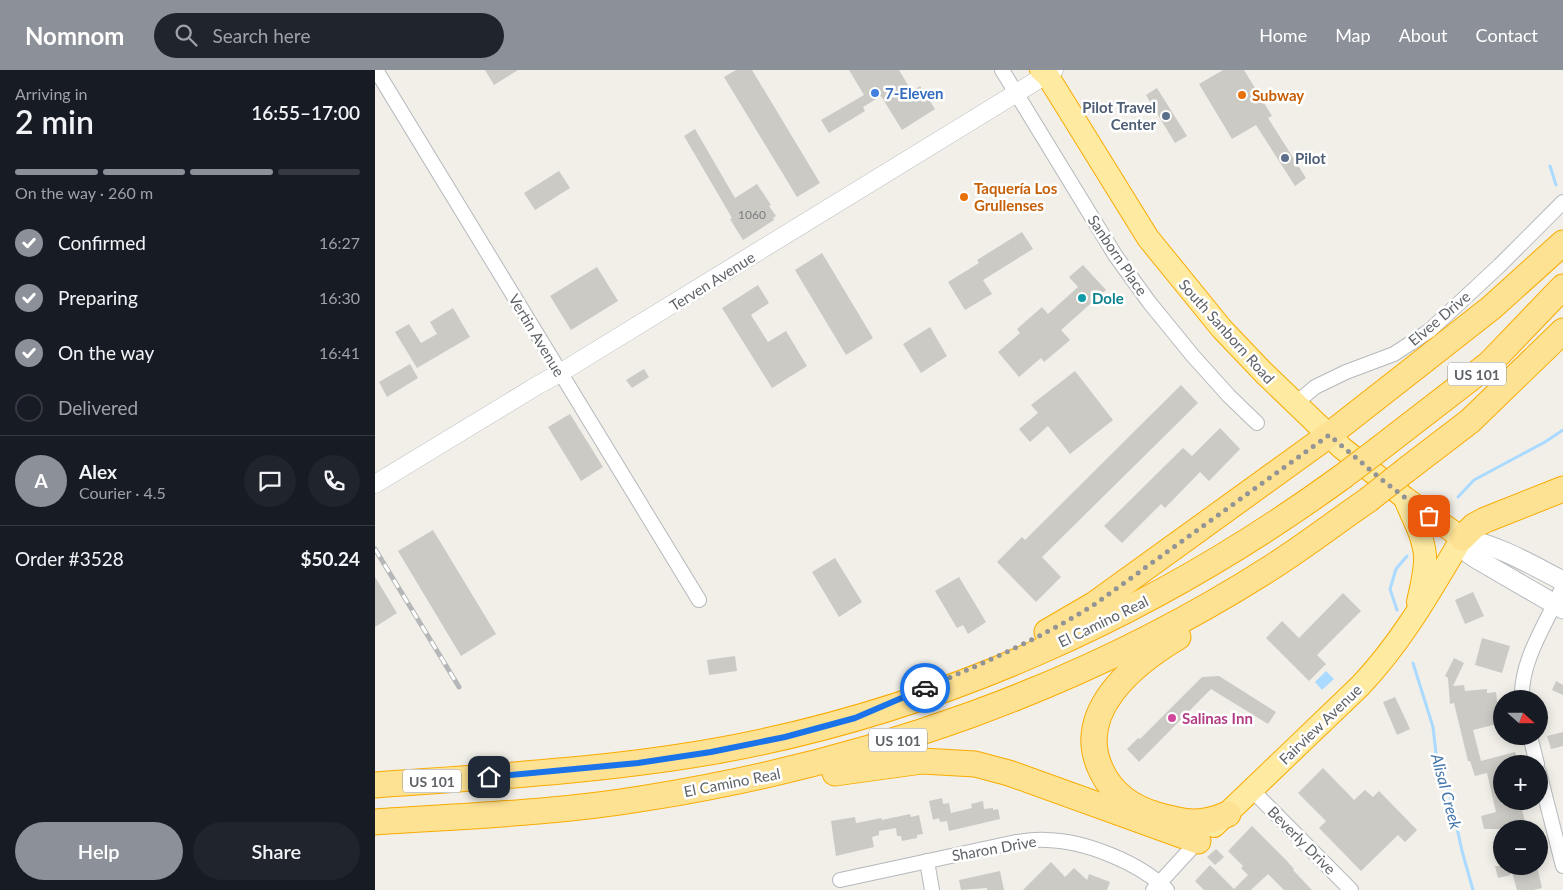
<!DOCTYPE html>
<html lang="en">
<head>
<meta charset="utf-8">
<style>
	:root { --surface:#171b24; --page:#20242c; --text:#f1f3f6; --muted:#9ea1a6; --line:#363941; --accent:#8c9099 }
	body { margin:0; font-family:Lato,sans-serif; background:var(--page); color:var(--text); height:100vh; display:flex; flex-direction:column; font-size:19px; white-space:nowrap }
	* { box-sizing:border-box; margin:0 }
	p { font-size:16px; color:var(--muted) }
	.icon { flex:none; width:28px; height:28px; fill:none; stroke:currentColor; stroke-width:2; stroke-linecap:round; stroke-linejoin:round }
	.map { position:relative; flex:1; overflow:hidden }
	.side { display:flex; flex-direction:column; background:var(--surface); width:375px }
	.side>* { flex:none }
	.needle { width:32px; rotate:111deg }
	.tools { position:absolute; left:1118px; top:620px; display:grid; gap:10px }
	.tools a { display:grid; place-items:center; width:55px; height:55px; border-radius:50%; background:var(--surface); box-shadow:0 2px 12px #0003; font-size:25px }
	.pin { position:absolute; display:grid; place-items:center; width:42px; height:42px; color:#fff; margin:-21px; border-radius:10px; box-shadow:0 2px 8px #0006 }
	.courier { position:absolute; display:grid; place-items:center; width:50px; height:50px; margin:-25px; border:4px solid #1a73e8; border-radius:50%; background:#fff; color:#222; box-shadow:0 1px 6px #0007 }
	.overview em { font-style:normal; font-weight:600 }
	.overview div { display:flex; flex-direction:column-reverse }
	.overview { display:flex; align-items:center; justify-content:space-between; height:85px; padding:0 15px }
	h1 { font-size:32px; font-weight:600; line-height:38px }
	.bar { display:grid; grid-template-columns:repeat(4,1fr); gap:8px 5px; align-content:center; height:60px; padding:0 15px }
	.bar i { height:6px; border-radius:4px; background:var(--line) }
	.bar .active { background:var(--accent) }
	.bar p { grid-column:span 4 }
	.line { display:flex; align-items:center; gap:12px; padding:0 15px; border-top:1px solid var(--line) }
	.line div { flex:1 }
	.round { display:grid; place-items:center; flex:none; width:52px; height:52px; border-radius:26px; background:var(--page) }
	ol { padding:0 15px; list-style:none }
	li { display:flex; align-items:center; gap:15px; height:55px }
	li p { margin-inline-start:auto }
	li .icon { padding:5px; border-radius:50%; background:var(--accent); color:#fff; stroke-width:4 }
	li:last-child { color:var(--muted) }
	li i { width:28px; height:28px; border:2px solid var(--line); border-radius:50% }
	.button { display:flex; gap:10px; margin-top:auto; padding:10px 15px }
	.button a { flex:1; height:58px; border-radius:30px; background:var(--accent); color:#fff; font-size:20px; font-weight:600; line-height:58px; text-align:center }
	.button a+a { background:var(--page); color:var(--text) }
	header { display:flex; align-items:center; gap:30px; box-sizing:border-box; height:70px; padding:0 25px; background:var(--accent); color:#fff }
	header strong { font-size:24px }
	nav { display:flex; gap:28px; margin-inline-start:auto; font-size:18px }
	.search { width:350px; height:45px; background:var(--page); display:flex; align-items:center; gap:12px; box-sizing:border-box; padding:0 18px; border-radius:28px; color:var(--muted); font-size:19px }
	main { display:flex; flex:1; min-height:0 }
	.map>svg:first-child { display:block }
	.water { fill:#aadaff }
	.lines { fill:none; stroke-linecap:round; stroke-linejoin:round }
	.stream { stroke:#aadaff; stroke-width:3 }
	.building { fill:#cccac5 }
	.minor-casing { stroke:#b5b8bc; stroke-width:16 }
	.tertiary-casing { stroke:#b5b8bc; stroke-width:19 }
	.secondary-casing { stroke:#b6babf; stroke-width:21 }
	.trunk-casing { stroke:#f9ab00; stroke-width:24 }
	.motorway-casing { stroke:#f9ab00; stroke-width:27 }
	.minor { stroke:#fff; stroke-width:14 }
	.tertiary { stroke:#fff; stroke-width:18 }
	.secondary { stroke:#fff; stroke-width:19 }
	.trunk { stroke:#feeaa1; stroke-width:22 }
	.motorway { stroke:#fde293; stroke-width:25 }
	.rail-casing { stroke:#b6b7b8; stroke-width:5 }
	.rail { stroke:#fff; stroke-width:3; stroke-dasharray:9; stroke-linecap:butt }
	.motorway-bridge-casing { stroke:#f9ab00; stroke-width:27; stroke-linecap:butt }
	.motorway-bridge { stroke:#fde293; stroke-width:25 }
	.done { stroke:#929495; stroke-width:5; stroke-dasharray:0 9 }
	.route { stroke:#1a73e8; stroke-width:6 }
	.shop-dot { fill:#3f7fe0; stroke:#fff; stroke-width:2 }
	.food-dot { fill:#e8710a; stroke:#fff; stroke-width:2 }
	.service-dot { fill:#5c6f8a; stroke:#fff; stroke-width:2 }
	.culture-dot { fill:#0f9aa8; stroke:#fff; stroke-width:2 }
	.hotel-dot { fill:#d1479c; stroke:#fff; stroke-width:2 }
	.labels { text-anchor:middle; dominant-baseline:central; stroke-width:5; stroke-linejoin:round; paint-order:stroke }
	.number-label { font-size:12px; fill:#7a7d7f }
	.shield { fill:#fff; stroke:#8f9295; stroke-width:1 }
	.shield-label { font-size:14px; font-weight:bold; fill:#5f6368 }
	.shop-label { font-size:15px; font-weight:bold; fill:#366cbe; stroke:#fff; text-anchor:start }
	.food-label { font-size:15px; font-weight:bold; fill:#c56008; stroke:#fff; text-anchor:start }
	.service-label { font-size:15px; font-weight:bold; fill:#4e5e75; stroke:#fff; text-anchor:end }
	.street-label { font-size:15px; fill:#5f6368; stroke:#fff }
	.culture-label { font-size:15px; font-weight:bold; fill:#0d838f; stroke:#fff; text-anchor:start }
	.hotel-label { font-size:15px; font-weight:bold; fill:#b23c85; stroke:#fff; text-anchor:start }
	.water-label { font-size:16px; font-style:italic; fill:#4174aa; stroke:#fff }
</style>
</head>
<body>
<header>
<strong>Nomnom</strong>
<div class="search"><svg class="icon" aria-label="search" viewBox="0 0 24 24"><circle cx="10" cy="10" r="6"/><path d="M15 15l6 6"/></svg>Search here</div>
<nav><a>Home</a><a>Map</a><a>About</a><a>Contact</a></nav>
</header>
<main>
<section class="side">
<div class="overview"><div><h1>2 min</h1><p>Arriving in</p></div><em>16:55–17:00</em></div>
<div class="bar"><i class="active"></i><i class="active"></i><i class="active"></i><i></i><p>On the way · 260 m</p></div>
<ol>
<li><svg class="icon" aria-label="check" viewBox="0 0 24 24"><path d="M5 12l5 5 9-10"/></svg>Confirmed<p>16:27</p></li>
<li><svg class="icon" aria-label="check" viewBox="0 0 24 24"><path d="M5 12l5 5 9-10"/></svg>Preparing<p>16:30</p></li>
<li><svg class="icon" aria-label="check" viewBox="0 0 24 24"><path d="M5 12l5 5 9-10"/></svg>On the way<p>16:41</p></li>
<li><i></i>Delivered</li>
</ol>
<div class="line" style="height:90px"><b class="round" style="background:var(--accent);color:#fff">A</b><div><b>Alex</b><p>Courier · 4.5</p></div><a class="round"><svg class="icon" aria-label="chat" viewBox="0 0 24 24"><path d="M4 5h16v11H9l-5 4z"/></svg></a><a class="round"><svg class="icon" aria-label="phone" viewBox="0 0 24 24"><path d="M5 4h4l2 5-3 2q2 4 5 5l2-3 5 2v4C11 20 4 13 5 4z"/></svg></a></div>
<div class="line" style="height:65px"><div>Order #3528</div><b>$50.24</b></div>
<div class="button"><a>Help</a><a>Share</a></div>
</section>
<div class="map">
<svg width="1188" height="820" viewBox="0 0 1188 820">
	<rect width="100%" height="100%" fill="#f1efe8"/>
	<polygon class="water" points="951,601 959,609 947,620 940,612"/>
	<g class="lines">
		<g class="stream">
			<polyline points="1175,96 1181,115"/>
			<polyline points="1083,427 1099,410 1170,372 1188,360"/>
			<polyline points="1022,540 1015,519 1021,499 1032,486"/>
			<polyline points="1038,593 1058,657 1062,692 1073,716 1087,781 1098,820"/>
		</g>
	</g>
	<g class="building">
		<polygon points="110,0 143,0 119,15"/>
		<polygon points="361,0 377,0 445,113 422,127 349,7"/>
		<polygon points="474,0 524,0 537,22 545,16 560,39 527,60 506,26 488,37 490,41 454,63 446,50 489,25"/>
		<polygon points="848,0 869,0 897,46 893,48 931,108 920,116 881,55 857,69 824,14"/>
		<polygon points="782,18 812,66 800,73 771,25"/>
		<polygon points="320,59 360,128 382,114 396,135 394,136 401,146 398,148 399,150 368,170 355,149 357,148 309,66"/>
		<polygon points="184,101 195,118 160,140 149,123"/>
		<polygon points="647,162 658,179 608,210 617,224 590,240 573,212 604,193 602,190"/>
		<polygon points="447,183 498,268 471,285 420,200"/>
		<polygon points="708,195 731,220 686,260 695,270 669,292 666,288 644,307 623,282 645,263 642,259 667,237 673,244 703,217 694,207"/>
		<polygon points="222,197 243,231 196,260 175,226"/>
		<polygon points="383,215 394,233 376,245 393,272 411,261 432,296 397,318 347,238"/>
		<polygon points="78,238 95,267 42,298 20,262 34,254 46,273 62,264 55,252"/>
		<polygon points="555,257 572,286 546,303 528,274"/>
		<polygon points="35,294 43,308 12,327 4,312"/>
		<polygon points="269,299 274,307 257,318 251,310"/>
		<polygon points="700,301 738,350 695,384 673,356 655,372 644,359 663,343 656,335"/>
		<polygon points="806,315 823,333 667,487 686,507 661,532 622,492 647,467 650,470"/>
		<polygon points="195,344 228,397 206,411 173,357"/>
		<polygon points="845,358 865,379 834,411 825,402 790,438 786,434 747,473 729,456 808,378 817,386"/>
		<polygon points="58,460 121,564 86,586 23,481"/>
		<polygon points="460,488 487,532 464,547 437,502"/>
		<polygon points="0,507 22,543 0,557"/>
		<polygon points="584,507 611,552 593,564 588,555 582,558 560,521"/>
		<polygon points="1098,522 1109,546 1090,554 1080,530"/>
		<polygon points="968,523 986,541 942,585 951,594 934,611 891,568 907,551 924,568"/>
		<polygon points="1107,568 1135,576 1127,603 1100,595"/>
		<polygon points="360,586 362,601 334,605 332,590"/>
		<polygon points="1079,588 1089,593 1078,616 1089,615 1090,621 1112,619 1112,623 1121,622 1123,639 1126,638 1126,653 1098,660 1106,691 1140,682 1144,694 1126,694 1126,734 1145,731 1151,756 1142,759 1109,759 1106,746 1121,742 1112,703 1100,706 1095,691 1093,691 1079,633 1075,634 1073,608 1070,606"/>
		<polygon points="844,606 901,642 893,654 836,619 764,692 752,679 763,668 765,669 827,607"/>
		<polygon points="1181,611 1188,615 1188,625 1177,620"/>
		<polygon points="1020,627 1035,659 1022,665 1008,632"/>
		<polygon points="1188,662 1188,676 1176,679 1172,666"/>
		<polygon points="948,698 979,730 990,720 998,727 1004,721 1042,760 1030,772 1023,765 986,801 944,758 951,751 923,723"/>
		<polygon points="567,728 568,734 574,733 576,743 597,738 596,734 608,731 609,739 618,738 618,740 623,739 625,749 574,761 572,751 565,752 564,748 558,750 554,731"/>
		<polygon points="535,744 536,747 544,745 548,764 542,765 542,768 527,771 526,766 522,766 521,758 504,761 504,765 497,767 499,777 461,786 456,751 480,747 481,753 506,748 507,750"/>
		<polygon points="877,756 911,790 919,799 918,800 937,820 909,820 893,804 876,820 829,820 820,811 835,795 859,819 873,805 866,798 868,796 853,781"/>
		<polygon points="841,779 849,787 840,795 832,787"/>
		<polygon points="676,792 690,807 699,798 712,810 714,804 735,812 732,820 648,820"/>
		<polygon points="1120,796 1133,796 1135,805 1123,808"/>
		<polygon points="1147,796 1162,796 1167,818 1158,820 1142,820 1136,799"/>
		<polygon points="625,801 629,820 612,820 612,818 586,820 584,810"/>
	</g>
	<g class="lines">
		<defs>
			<g id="minor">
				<polyline points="1,0 324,530"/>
				<polyline points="627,0 740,185 774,232 818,286 854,326 882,353"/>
				<polyline points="920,334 940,317 971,302 1019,284 1054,261 1124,196 1188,132"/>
				<path d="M1147 629C1145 590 1173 551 1188 516"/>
				<polyline points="1155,666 1162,694"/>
				<polyline points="1164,702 1188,796"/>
				<polyline points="877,720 976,820"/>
				<polyline points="552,791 557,820"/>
				<path d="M465 810 641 772C651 771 662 769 672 770 711 771 765 793 792 820"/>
				<polyline points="778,820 823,771"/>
			</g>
			<polyline id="tertiary" points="0,414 163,315 185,303 679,0"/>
			<g id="secondary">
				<polyline points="1087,468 1093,483 1102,489 1188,539"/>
				<path d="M1087 468C1125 476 1153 493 1188 511"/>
			</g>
			<g id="trunk">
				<path d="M666 0 672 5 773 168 847 259 889 303 967 378 1030 428 1087 468C1056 520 1027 572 985 616L839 756"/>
				<path d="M1030 429C1037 446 1048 465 1050 485 1051 501 1046 517 1043 532"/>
			</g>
			<g id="motorway">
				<polyline points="1004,379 1114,294 1188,217"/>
				<polyline points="1031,400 1095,351 1188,261"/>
				<polyline points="1087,468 1099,456 1110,450 1188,419"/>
				<polyline points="672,562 720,534 954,365 1116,238 1188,173"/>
				<path d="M803 567C758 594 697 643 727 702 738 725 758 738 782 745 811 753 825 756 853 744"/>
				<polyline points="460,703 547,691 600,694 634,703 823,771"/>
				<path d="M0 715C112 707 225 701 335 682 564 642 780 543 967 407"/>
				<path d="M0 752C90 746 182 743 271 728 492 693 708 618 897 497 930 476 961 452 993 430"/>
			</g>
		</defs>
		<use href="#minor" class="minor-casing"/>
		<use href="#tertiary" class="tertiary-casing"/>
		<use href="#secondary" class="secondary-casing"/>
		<use href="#trunk" class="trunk-casing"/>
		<use href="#motorway" class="motorway-casing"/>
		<use href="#minor" class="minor"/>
		<use href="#tertiary" class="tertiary"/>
		<use href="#secondary" class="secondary"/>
		<use href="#trunk" class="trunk"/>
		<use href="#motorway" class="motorway"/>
		<defs>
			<polyline id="rail" points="0,479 84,617"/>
		</defs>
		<use href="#rail" class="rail-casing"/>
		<use href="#rail" class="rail"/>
		<defs>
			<g id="motorway-bridge">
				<polyline points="967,407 1004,379"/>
				<polyline points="993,430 1031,400"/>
			</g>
		</defs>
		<use href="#motorway-bridge" class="motorway-bridge-casing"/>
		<use href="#motorway-bridge" class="motorway-bridge"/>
	</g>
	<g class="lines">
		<path class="done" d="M550 618C609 593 667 568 720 534L954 365 1006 409 1054 446"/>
		<polyline class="route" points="114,707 263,693 336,682 410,667 480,648 550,618"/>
	</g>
	<circle class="shop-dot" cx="500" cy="23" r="5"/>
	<g class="food-dot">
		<circle cx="867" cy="25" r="5"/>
		<circle cx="589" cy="127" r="5"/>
	</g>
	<g class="service-dot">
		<circle cx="791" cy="46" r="5"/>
		<circle cx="910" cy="88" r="5"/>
	</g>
	<circle class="culture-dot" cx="707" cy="228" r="5"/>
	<circle class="hotel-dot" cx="797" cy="648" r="5"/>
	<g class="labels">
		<g class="number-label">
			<text x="377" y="144">1060</text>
		</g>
		<g class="shield">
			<rect x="1073" y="292.5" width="58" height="23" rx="4"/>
			<rect x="494" y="658.5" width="58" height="23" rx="4"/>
			<rect x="28" y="699.5" width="58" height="23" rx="4"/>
		</g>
		<g class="shield-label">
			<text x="1102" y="304">US 101</text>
			<text x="523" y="670">US 101</text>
			<text x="57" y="711">US 101</text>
		</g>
		<g class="shop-label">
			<text x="510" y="23">7-Eleven</text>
		</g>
		<g class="food-label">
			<text x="877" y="25">Subway</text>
			<text x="599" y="118">Taquería Los<tspan x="599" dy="17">Grullenses</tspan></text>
		</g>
		<g class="service-label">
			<text x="781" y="37">Pilot Travel<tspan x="781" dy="17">Center</tspan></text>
			<text x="920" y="88" text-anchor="start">Pilot</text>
		</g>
		<g class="street-label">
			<text transform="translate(743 185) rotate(56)">Sanborn Place</text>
			<text transform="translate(337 211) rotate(-32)">Terven Avenue</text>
			<text transform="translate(1064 248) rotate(-40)">Elvee Drive</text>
			<text transform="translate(852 261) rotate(48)">South Sanborn Road</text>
			<text transform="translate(162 265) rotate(59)">Vertin Avenue</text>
			<text transform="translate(728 551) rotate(-26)">El Camino Real</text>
			<text transform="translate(945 654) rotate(-44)">Fairview Avenue</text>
			<text transform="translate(357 712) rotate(-11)">El Camino Real</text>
			<text transform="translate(927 770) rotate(45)">Beverly Drive</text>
			<text transform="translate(619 778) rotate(-10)">Sharon Drive</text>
		</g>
		<g class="culture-label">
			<text x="717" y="228">Dole</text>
		</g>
		<g class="hotel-label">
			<text x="807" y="648">Salinas Inn</text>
		</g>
		<g class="water-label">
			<text transform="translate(1072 721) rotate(75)">Alisal Creek</text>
		</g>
	</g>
</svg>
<div class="tools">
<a><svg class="needle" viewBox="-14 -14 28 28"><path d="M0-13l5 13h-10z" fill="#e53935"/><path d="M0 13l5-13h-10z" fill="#9ea1a6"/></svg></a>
<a>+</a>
<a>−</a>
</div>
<div class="pin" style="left:1054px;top:446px;background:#ea580c"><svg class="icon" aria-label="bag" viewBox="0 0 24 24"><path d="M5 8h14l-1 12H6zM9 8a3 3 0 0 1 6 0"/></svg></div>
<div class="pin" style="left:114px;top:707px;background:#1f2937"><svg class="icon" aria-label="home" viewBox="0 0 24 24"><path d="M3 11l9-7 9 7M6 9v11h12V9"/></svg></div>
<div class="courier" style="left:550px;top:618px"><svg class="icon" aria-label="car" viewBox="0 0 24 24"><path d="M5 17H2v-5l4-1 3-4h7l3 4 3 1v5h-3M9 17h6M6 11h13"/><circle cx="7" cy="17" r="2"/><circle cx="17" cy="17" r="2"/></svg></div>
</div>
</main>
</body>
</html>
